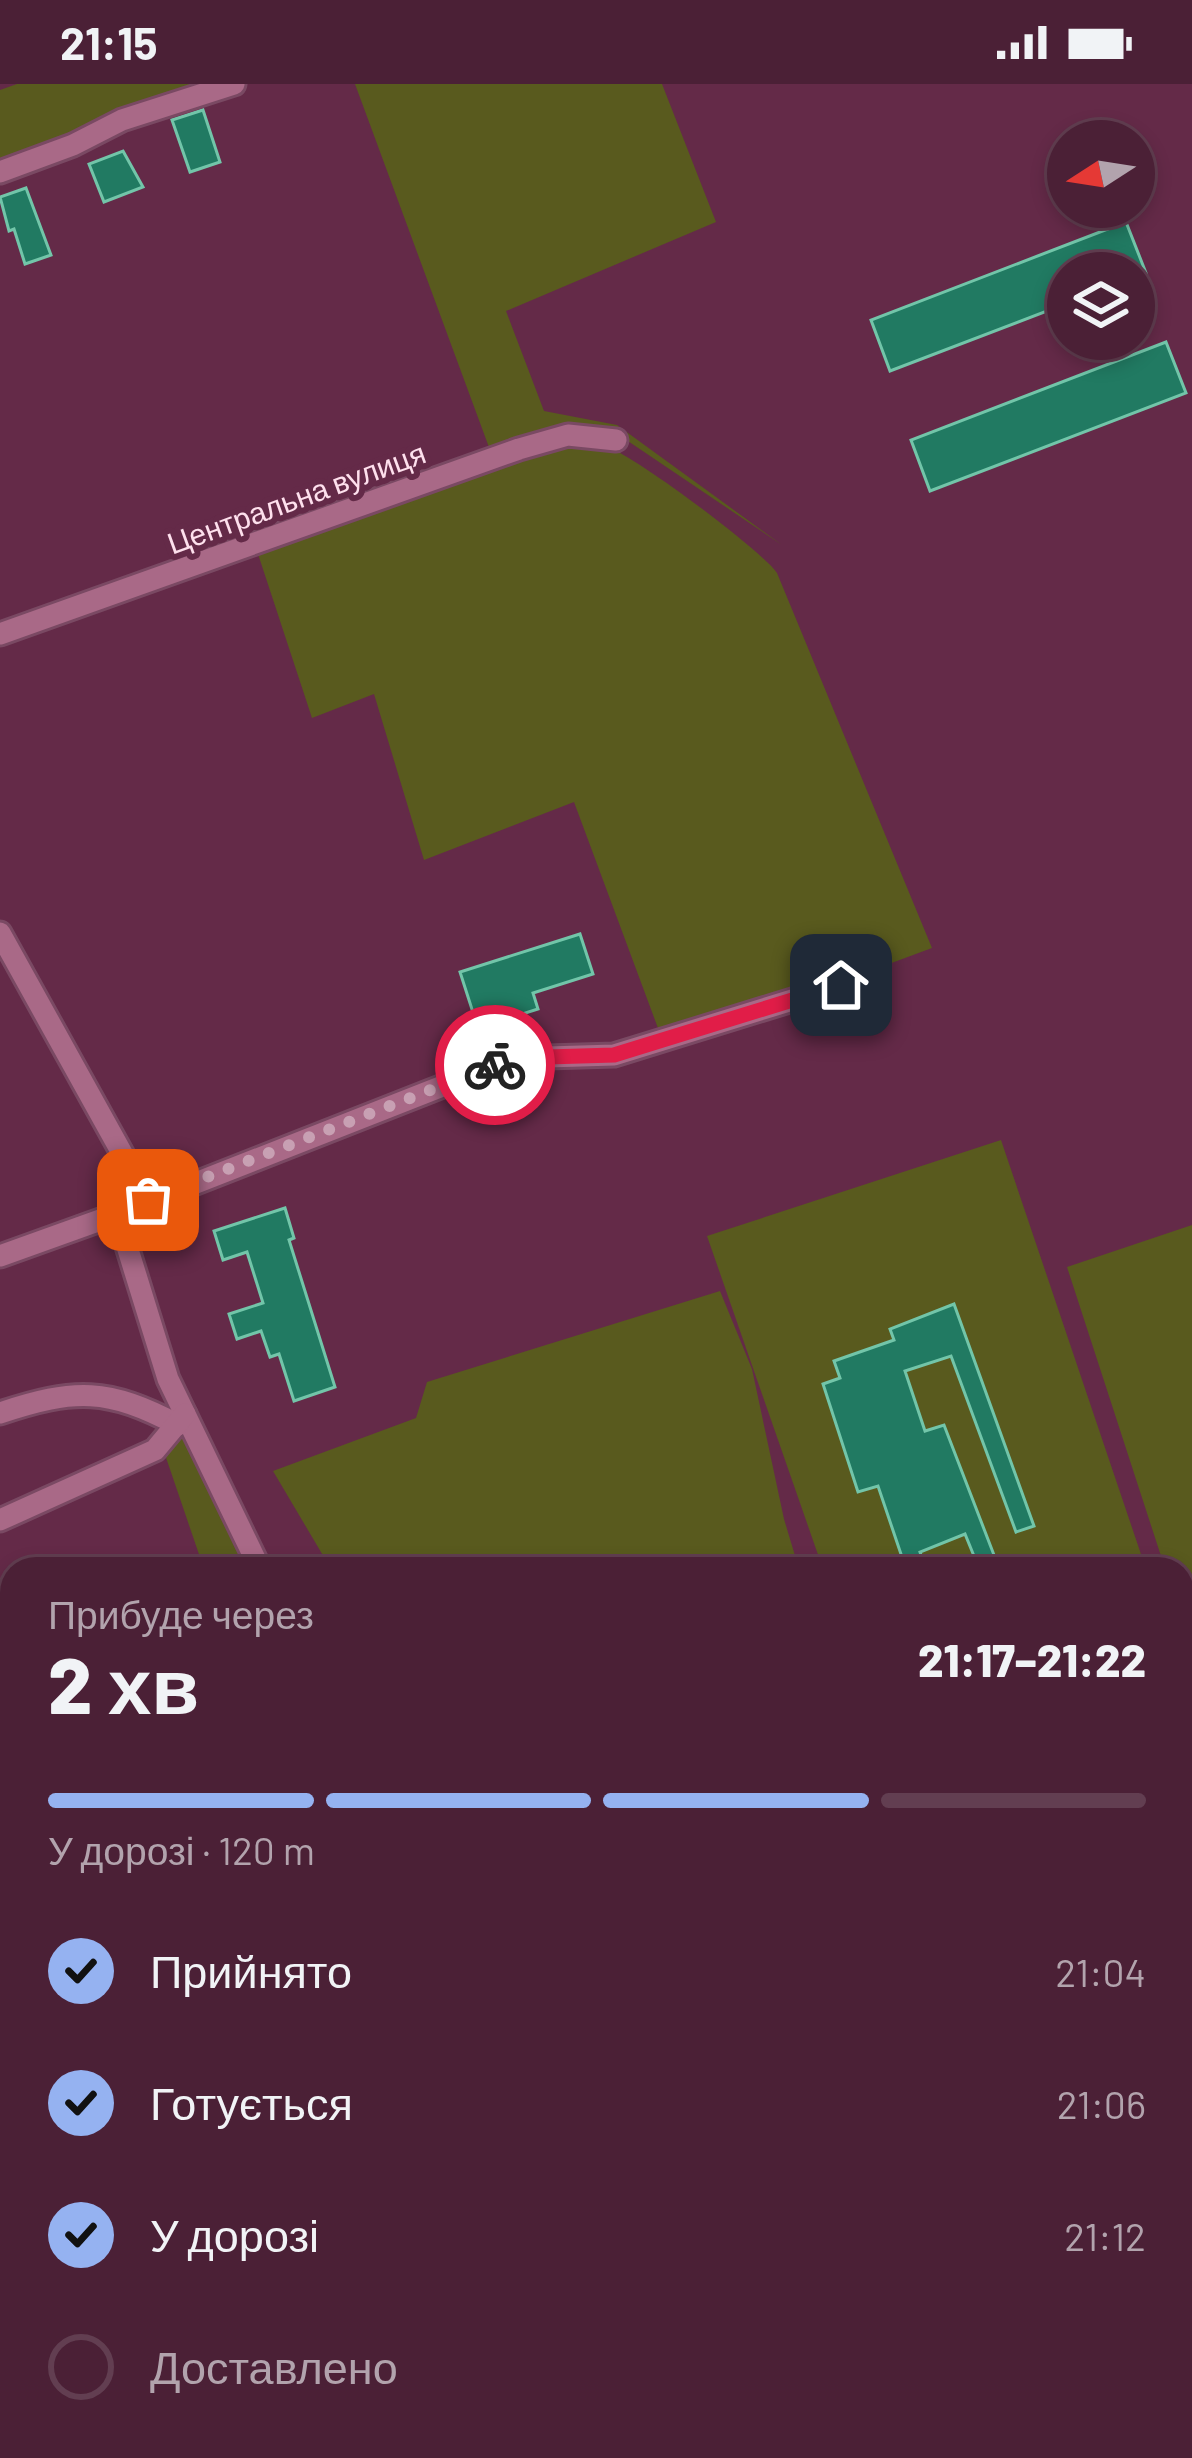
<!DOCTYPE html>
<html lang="uk">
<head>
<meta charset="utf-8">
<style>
	:root { --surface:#4b2036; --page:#52283e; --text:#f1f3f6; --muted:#b2a3ad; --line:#623e51; --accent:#95b2f1 }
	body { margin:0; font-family:Barlow,sans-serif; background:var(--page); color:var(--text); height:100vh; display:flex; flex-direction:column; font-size:45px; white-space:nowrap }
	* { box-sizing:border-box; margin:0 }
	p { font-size:39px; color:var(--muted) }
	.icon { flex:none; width:66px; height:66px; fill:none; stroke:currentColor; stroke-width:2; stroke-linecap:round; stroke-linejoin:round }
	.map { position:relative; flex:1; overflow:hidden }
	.drawer { position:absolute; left:0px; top:1473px; width:1194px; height:903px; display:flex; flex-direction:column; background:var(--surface); border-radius:36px 36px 0 0; box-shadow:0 6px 18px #0003,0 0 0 3px var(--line) }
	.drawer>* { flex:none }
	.needle { width:78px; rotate:258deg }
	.buttons { position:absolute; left:1047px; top:36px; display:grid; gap:24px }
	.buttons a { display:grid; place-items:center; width:108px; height:108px; border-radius:50%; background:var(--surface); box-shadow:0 6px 18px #0003,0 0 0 3px var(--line); font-size:60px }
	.pin { position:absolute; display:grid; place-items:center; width:102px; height:102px; color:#fff; margin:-51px; border-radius:24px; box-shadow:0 6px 18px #0006 }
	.courier { position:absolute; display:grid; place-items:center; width:120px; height:120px; margin:-60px; border:9px solid #e11d48; border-radius:50%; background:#fff; color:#222; box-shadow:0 3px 15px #0007 }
	.overview em { font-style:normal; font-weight:800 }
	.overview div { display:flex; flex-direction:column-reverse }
	.overview { display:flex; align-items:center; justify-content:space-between; height:204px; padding:0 48px }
	h1 { font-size:78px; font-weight:800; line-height:90px }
	.bar { display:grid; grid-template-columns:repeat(4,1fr); gap:18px 12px; align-content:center; height:144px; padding:0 48px }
	.bar i { height:15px; border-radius:9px; background:var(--line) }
	.bar .active { background:var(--accent) }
	.bar p { grid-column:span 4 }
	ol { padding:0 48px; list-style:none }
	li { display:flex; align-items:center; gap:36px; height:132px }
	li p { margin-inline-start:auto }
	li .icon { padding:12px; border-radius:50%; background:var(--accent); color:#111; stroke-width:4 }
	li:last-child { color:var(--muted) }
	li i { width:66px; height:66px; border:6px solid var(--line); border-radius:50% }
	.status { display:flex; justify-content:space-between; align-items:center; height:84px; padding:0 60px; background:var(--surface); direction:ltr }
	.status svg { height:33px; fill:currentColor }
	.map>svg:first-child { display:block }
	.green { fill:#595a1e }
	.building { fill:#217a62; stroke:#72c5a9; stroke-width:3 }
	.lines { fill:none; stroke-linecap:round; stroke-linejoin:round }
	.street-casing { stroke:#7a4963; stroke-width:27 }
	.street { stroke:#a96987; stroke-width:21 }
	.done { stroke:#c8a0b3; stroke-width:12; stroke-dasharray:0 21.6 }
	.route { stroke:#e11d48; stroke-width:15 }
	.labels { text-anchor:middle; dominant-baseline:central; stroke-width:12; stroke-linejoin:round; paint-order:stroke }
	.street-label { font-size:30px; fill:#fee0ed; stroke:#642a48 }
</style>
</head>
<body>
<div class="status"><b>21:15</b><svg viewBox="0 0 49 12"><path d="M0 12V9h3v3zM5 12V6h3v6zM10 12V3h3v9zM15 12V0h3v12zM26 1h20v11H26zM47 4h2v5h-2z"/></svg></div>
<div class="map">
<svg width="1192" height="2374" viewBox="0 0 1192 2374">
	<rect width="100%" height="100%" fill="#642a48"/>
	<g class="green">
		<polygon points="17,0 216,0 0,82 0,6"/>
		<path d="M355 0H662L716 138 506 227 544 327 617 341 782 461 616 349C571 337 533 353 490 366Z"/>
		<path d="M569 360C581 361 596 359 607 363 634 371 760 465 777 489L932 864 665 963 574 718 424 776 374 610 312 634 258 470Z"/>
		<polygon points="1001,1056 1146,1485 823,1485 707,1152"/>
		<polygon points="1192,1141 1192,1509 1182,1505 1182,1485 1167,1485 1160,1469 1067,1183"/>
		<polygon points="720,1207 752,1285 784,1435 799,1485 331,1485 273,1387 416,1334 427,1298"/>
		<polygon points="182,1342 259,1485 204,1485 160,1356"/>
	</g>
	<g class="building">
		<polygon points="203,26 220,78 190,88 172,36"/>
		<polygon points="123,67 143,103 104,118 89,80"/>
		<polygon points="26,104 51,171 25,180 14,145 9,147 0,113"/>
		<polygon points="1126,138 1146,189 1068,189 1068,219 890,287 871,236"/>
		<polygon points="1166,258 1186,309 930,407 911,356"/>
		<polygon points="580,850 593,890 533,909 538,925 478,944 460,888"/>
		<polygon points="285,1124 294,1154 289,1156 335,1303 294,1317 279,1270 270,1273 261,1247 237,1255 229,1230 263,1219 247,1168 223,1176 214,1147"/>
		<polygon points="954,1220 1034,1442 1016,1448 951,1272 905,1287 925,1347 944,1341 994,1471 976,1477 965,1450 920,1468 926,1485 906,1485 878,1402 858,1408 823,1300 840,1294 834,1277 894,1256 890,1245"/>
	</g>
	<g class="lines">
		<defs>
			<g id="street">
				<polyline points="0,88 73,61 122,36 234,0"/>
				<polyline points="0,550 519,365 568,351 616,356"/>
				<polyline points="0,849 148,1116"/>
				<polyline points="117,1130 168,1295 260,1485"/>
				<polyline points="0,1172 117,1130 514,974 614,971 841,901"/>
				<path d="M0 1329C75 1304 108 1304 178 1341"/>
				<polyline points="0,1436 155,1366 185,1330"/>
				<polyline points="0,1705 12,1701"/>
				<polyline points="0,1957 12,1953"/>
				<polyline points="0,2265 12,2260"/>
				<polyline points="58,2364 61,2374"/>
				<polyline points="259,2364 263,2374"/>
				<polyline points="477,2364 481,2374"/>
				<polyline points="735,2364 741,2374"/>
			</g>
		</defs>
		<use href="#street" class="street-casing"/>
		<use href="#street" class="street"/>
	</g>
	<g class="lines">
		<polyline class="done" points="148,1116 495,981"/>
		<polyline class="route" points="495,981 514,974 614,971 841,901"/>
	</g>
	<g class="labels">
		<g class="street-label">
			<text transform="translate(296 413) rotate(-20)">Центральна вулиця</text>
		</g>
	</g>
</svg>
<div class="buttons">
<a><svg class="needle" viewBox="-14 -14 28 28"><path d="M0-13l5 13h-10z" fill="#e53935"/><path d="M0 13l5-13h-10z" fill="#b2a3ad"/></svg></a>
<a><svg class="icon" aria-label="layers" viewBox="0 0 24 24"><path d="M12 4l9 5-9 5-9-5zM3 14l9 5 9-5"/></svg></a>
</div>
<div class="pin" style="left:148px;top:1116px;background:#ea580c"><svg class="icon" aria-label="bag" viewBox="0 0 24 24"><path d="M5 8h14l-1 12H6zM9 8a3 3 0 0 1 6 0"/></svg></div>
<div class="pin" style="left:841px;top:901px;background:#1f2937"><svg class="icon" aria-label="home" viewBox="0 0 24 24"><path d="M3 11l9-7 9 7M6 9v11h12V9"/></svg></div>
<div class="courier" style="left:495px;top:981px"><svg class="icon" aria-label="bike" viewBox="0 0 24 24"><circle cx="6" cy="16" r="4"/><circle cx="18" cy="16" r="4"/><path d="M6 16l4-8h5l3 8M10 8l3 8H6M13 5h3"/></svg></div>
<section class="drawer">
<div class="overview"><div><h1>2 хв</h1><p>Прибуде через</p></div><em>21:17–21:22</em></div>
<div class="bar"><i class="active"></i><i class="active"></i><i class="active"></i><i></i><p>У дорозі · 120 m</p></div>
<ol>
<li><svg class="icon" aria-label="check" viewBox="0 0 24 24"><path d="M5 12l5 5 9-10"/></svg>Прийнято<p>21:04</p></li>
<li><svg class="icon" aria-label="check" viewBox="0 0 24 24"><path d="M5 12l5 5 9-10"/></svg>Готується<p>21:06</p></li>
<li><svg class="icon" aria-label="check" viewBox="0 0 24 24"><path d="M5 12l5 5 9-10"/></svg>У дорозі<p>21:12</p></li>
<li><i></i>Доставлено</li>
</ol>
</section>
</div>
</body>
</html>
